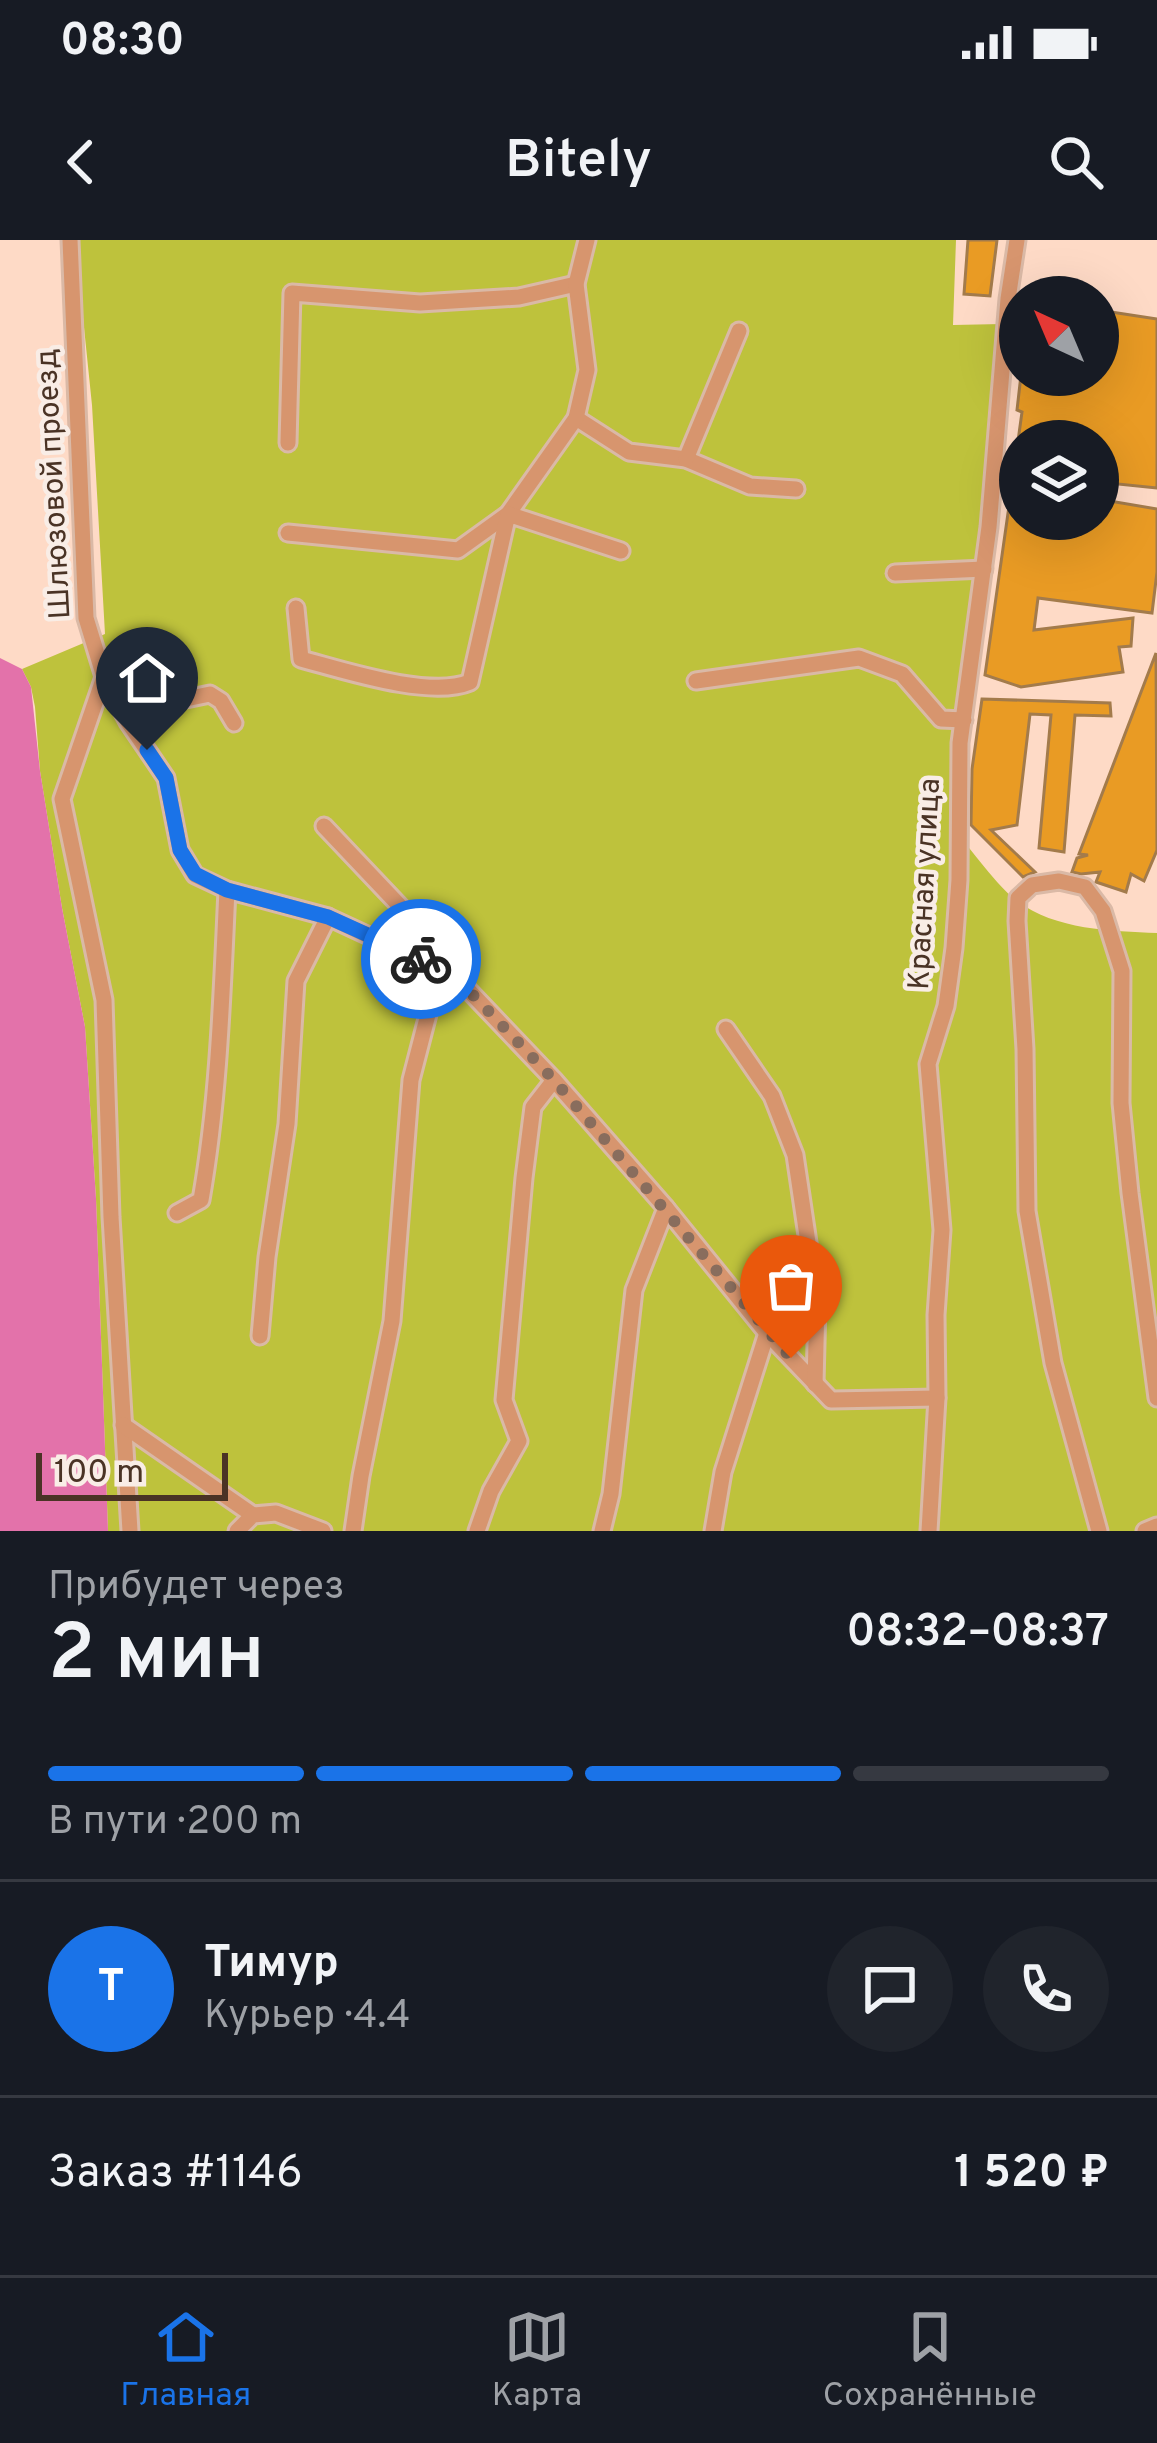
<!DOCTYPE html>
<html lang="ru">
<head>
<meta charset="utf-8">
<style>
	:root { --surface:#171b24; --page:#20242c; --text:#f1f3f6; --muted:#9ea1a6; --line:#363941; --accent:#1a73e8 }
	body { margin:0; font-family:Overpass,sans-serif; background:var(--page); color:var(--text); height:100vh; display:flex; flex-direction:column; font-size:45px; white-space:nowrap }
	* { box-sizing:border-box; margin:0 }
	p { font-size:39px; color:var(--muted) }
	.icon { flex:none; width:66px; height:66px; fill:none; stroke:currentColor; stroke-width:2; stroke-linecap:round; stroke-linejoin:round }
	.map { position:relative; height:1291px; overflow:hidden }
	.panel { display:flex; flex-direction:column; background:var(--surface); flex:1 }
	.panel>* { flex:none }
	.needle { width:78px; rotate:316deg }
	.fabs { position:absolute; left:999px; top:36px; display:grid; gap:24px }
	.fabs a { display:grid; place-items:center; width:120px; height:120px; border-radius:50%; background:var(--surface); box-shadow:0 12px 48px #0002; font-size:60px }
	.scale { position:absolute; left:36px; bottom:30px; width:192px; box-sizing:border-box; padding-left:12px; border:6px solid #4a3325; border-top:0; font-size:33px; line-height:42px; white-space:nowrap; color:#4a3325; -webkit-text-stroke:9px #f9ede6; paint-order:stroke }
	.pin { position:absolute; display:grid; place-items:center; width:102px; height:102px; color:#fff; margin:-123px -51px; border-radius:50% 50% 50% 0; rotate:-45deg; box-shadow:0 0 12px #0007 }
	.pin .icon { rotate:45deg }
	.courier { position:absolute; display:grid; place-items:center; width:120px; height:120px; margin:-60px; border:9px solid #1a73e8; border-radius:50%; background:#fff; color:#222; box-shadow:0 3px 15px #0007 }
	.head em { font-style:normal; font-weight:600 }
	.head div { display:flex; flex-direction:column-reverse }
	.head { display:flex; align-items:center; justify-content:space-between; height:204px; padding:0 48px }
	h1 { font-size:78px; font-weight:600; line-height:90px }
	.bar { display:grid; grid-template-columns:repeat(4,1fr); gap:18px 12px; align-content:center; height:144px; padding:0 48px }
	.bar i { height:15px; border-radius:9px; background:var(--line) }
	.bar .on { background:var(--accent) }
	.bar p { grid-column:span 4 }
	.line { display:flex; align-items:center; gap:30px; padding:0 48px; border-top:3px solid var(--line) }
	.line div { flex:1 }
	.round { display:grid; place-items:center; flex:none; width:126px; height:126px; border-radius:63px; background:var(--page) }
	.status { display:flex; justify-content:space-between; align-items:center; height:84px; padding:0 60px; background:var(--surface); direction:ltr }
	.status svg { height:33px; fill:currentColor }
	header { display:flex; justify-content:space-between; align-items:center; height:156px; padding:0 48px; background:var(--surface); font-size:54px; font-weight:600 }
	.tab-bar { display:flex; justify-content:space-around; align-items:center; height:168px; border-top:3px solid var(--line); background:var(--surface); font-size:33px; color:var(--muted) }
	.tab-bar a { display:grid; justify-items:center; gap:6px }
	.tab-bar .on { color:var(--accent) }
	.map>svg:first-child { display:block }
	.green { fill:#bec23c }
	.water { fill:#e372aa }
	.building { fill:#e99b24; stroke:#a37b4b; stroke-width:3 }
	.lines { fill:none; stroke-linecap:round; stroke-linejoin:round }
	.minor-casing { stroke:#dab9a6; stroke-width:21 }
	.minor { stroke:#d7956e; stroke-width:15 }
	.done { stroke:#896d5d; stroke-width:12; stroke-dasharray:0 21.6 }
	.route { stroke:#1a73e8; stroke-width:15 }
	.labels { text-anchor:middle; dominant-baseline:central; stroke-width:9; stroke-linejoin:round; paint-order:stroke }
	.street-label { font-size:30px; fill:#4a3325; stroke:#f9ede6 }
</style>
</head>
<body>
<div class="status"><b>08:30</b><svg viewBox="0 0 49 12"><path d="M0 12V9h3v3zM5 12V6h3v6zM10 12V3h3v9zM15 12V0h3v12zM26 1h20v11H26zM47 4h2v5h-2z"/></svg></div>
<header><svg class="icon" aria-label="back" viewBox="0 0 24 24"><path d="M15 5l-7 7 7 7"/></svg>Bitely<svg class="icon" aria-label="search" viewBox="0 0 24 24"><circle cx="10" cy="10" r="6"/><path d="M15 15l6 6"/></svg></header>
<div class="map">
<svg width="1157" height="1291" viewBox="0 0 1157 1291">
	<rect width="100%" height="100%" fill="#fedac6"/>
	<path class="green" d="M75 0H956L953 85 1002 84 953 588C970 608 998 647 1017 661 1055 690 1112 691 1157 693V1291H108L96 959 85 787 62 668 40 531 35 467 31 447 22 429 105 394 92 165Z"/>
	<polygon class="water" points="0,418 22,429 31,447 40,531 62,668 85,787 96,959 108,1291 0,1291"/>
	<g class="building">
		<polygon points="968,0 997,0 990,56 964,54"/>
		<polygon points="1098,70 1157,79 1157,248 1098,242 1098,201 1035,193 1034,201 1018,201 1022,172 1017,170 1021,135 1098,135"/>
		<polygon points="1014,231 1020,232 1020,279 1098,279 1098,259 1157,269 1157,332 1152,373 1038,358 1034,390 1133,378 1131,406 1119,407 1123,432 1021,447 985,435"/>
		<polygon points="1156,413 1157,610 1144,641 1131,634 1126,652 1096,642 1100,632 1081,634 1072,632 1077,618 1088,615 1079,614"/>
		<polygon points="982,459 1110,463 1111,476 1075,475 1064,612 1039,608 1051,475 1030,474 1017,585 991,590 1035,632 1023,637 971,585 972,529"/>
	</g>
	<g class="lines">
		<defs>
			<g id="minor">
				<polyline points="70,0 86,378 104,437 62,559 104,760 111,977 130,1291"/>
				<polyline points="576,178 629,212 686,219 750,246 796,249"/>
				<polyline points="288,203 292,53 420,63 519,57 576,44"/>
				<polyline points="686,219 739,91"/>
				<polyline points="288,293 458,310 508,274 576,178 587,130 576,44 587,0"/>
				<polyline points="895,333 984,329"/>
				<path d="M296 368 301 419C343 430 430 459 470 442L508 274 621 311"/>
				<polyline points="104,437 128,482 166,538 180,610 195,635 227,650 328,677 455,736 554,840 666,968 767,1093 831,1160 937,1158"/>
				<polyline points="696,441 859,418 902,434 941,479 964,480"/>
				<polyline points="123,472 210,454 221,461 234,483"/>
				<polyline points="324,586 414,681 455,736 432,759 411,840 392,1081 361,1236 353,1291"/>
				<polyline points="726,789 772,856 795,915 817,1063 815,1144"/>
				<path d="M177 973 201 960C219 857 222 754 227 650"/>
				<polyline points="260,1096 267,1017 287,884 296,741 328,677"/>
				<polyline points="123,1185 253,1275"/>
				<polyline points="237,1291 253,1275 276,1273 323,1291"/>
				<polyline points="477,1291 491,1251 519,1201 504,1160 524,938 533,867 554,840"/>
				<polyline points="602,1291 611,1254 634,1050 666,968"/>
				<polyline points="713,1291 723,1232 767,1093"/>
				<polyline points="929,1291 937,1158 936,1075 942,990 928,824 946,766 954,708 959,640 960,503 989,287 1008,59 1017,0"/>
				<polyline points="1099,1291 1053,1123 1027,971 1025,809 1017,681 1018,658 1032,645 1059,641 1085,647 1103,671 1122,731 1121,863 1130,953 1157,1158"/>
				<polyline points="1145,1291 1157,1286"/>
			</g>
		</defs>
		<use href="#minor" class="minor-casing"/>
		<use href="#minor" class="minor"/>
	</g>
	<g class="lines">
		<polyline class="done" points="421,719 455,736 554,840 791,1118"/>
		<polyline class="route" points="147,510 166,538 180,610 195,634 227,650 328,677 421,719"/>
	</g>
	<g class="labels">
		<g class="street-label">
			<text transform="translate(55 244) rotate(-93)">Шлюзовой проезд</text>
			<text transform="translate(926 644) rotate(-87)">Красная улица</text>
		</g>
	</g>
</svg>
<div class="fabs">
<a><svg class="needle" viewBox="-14 -14 28 28"><path d="M0-13l5 13h-10z" fill="#e53935"/><path d="M0 13l5-13h-10z" fill="#9ea1a6"/></svg></a>
<a><svg class="icon" aria-label="layers" viewBox="0 0 24 24"><path d="M12 4l9 5-9 5-9-5zM3 14l9 5 9-5"/></svg></a>
</div>
<div class="scale">100 m</div>
<div class="pin" style="left:791px;top:1118px;background:#ea580c"><svg class="icon" aria-label="bag" viewBox="0 0 24 24"><path d="M5 8h14l-1 12H6zM9 8a3 3 0 0 1 6 0"/></svg></div>
<div class="pin" style="left:147px;top:510px;background:#1f2937"><svg class="icon" aria-label="home" viewBox="0 0 24 24"><path d="M3 11l9-7 9 7M6 9v11h12V9"/></svg></div>
<div class="courier" style="left:421px;top:719px"><svg class="icon" aria-label="bike" viewBox="0 0 24 24"><circle cx="6" cy="16" r="4"/><circle cx="18" cy="16" r="4"/><path d="M6 16l4-8h5l3 8M10 8l3 8H6M13 5h3"/></svg></div>
</div>
<section class="panel">
<div class="head"><div><h1>2 мин</h1><p>Прибудет через</p></div><em>08:32–08:37</em></div>
<div class="bar"><i class="on"></i><i class="on"></i><i class="on"></i><i></i><p>В пути · 200 m</p></div>
<div class="line" style="height:216px"><b class="round" style="background:var(--accent);color:#fff">Т</b><div><b>Тимур</b><p>Курьер · 4.4</p></div><a class="round"><svg class="icon" aria-label="chat" viewBox="0 0 24 24"><path d="M4 5h16v11H9l-5 4z"/></svg></a><a class="round"><svg class="icon" aria-label="phone" viewBox="0 0 24 24"><path d="M5 4h4l2 5-3 2q2 4 5 5l2-3 5 2v4C11 20 4 13 5 4z"/></svg></a></div>
<div class="line" style="height:156px"><div>Заказ #1146</div><b>1 520 ₽</b></div>
</section>
<nav class="tab-bar">
<a class="on"><svg class="icon" aria-label="home" viewBox="0 0 24 24"><path d="M3 11l9-7 9 7M6 9v11h12V9"/></svg>Главная</a>
<a><svg class="icon" aria-label="map" viewBox="0 0 24 24"><path d="M3 6l6-2 6 2 6-2v14l-6 2-6-2-6 2zM9 4v14M15 6v14"/></svg>Карта</a>
<a><svg class="icon" aria-label="saved" viewBox="0 0 24 24"><path d="M7 4h10v16l-5-4-5 4z"/></svg>Сохранённые</a>
</nav>
</body>
</html>
